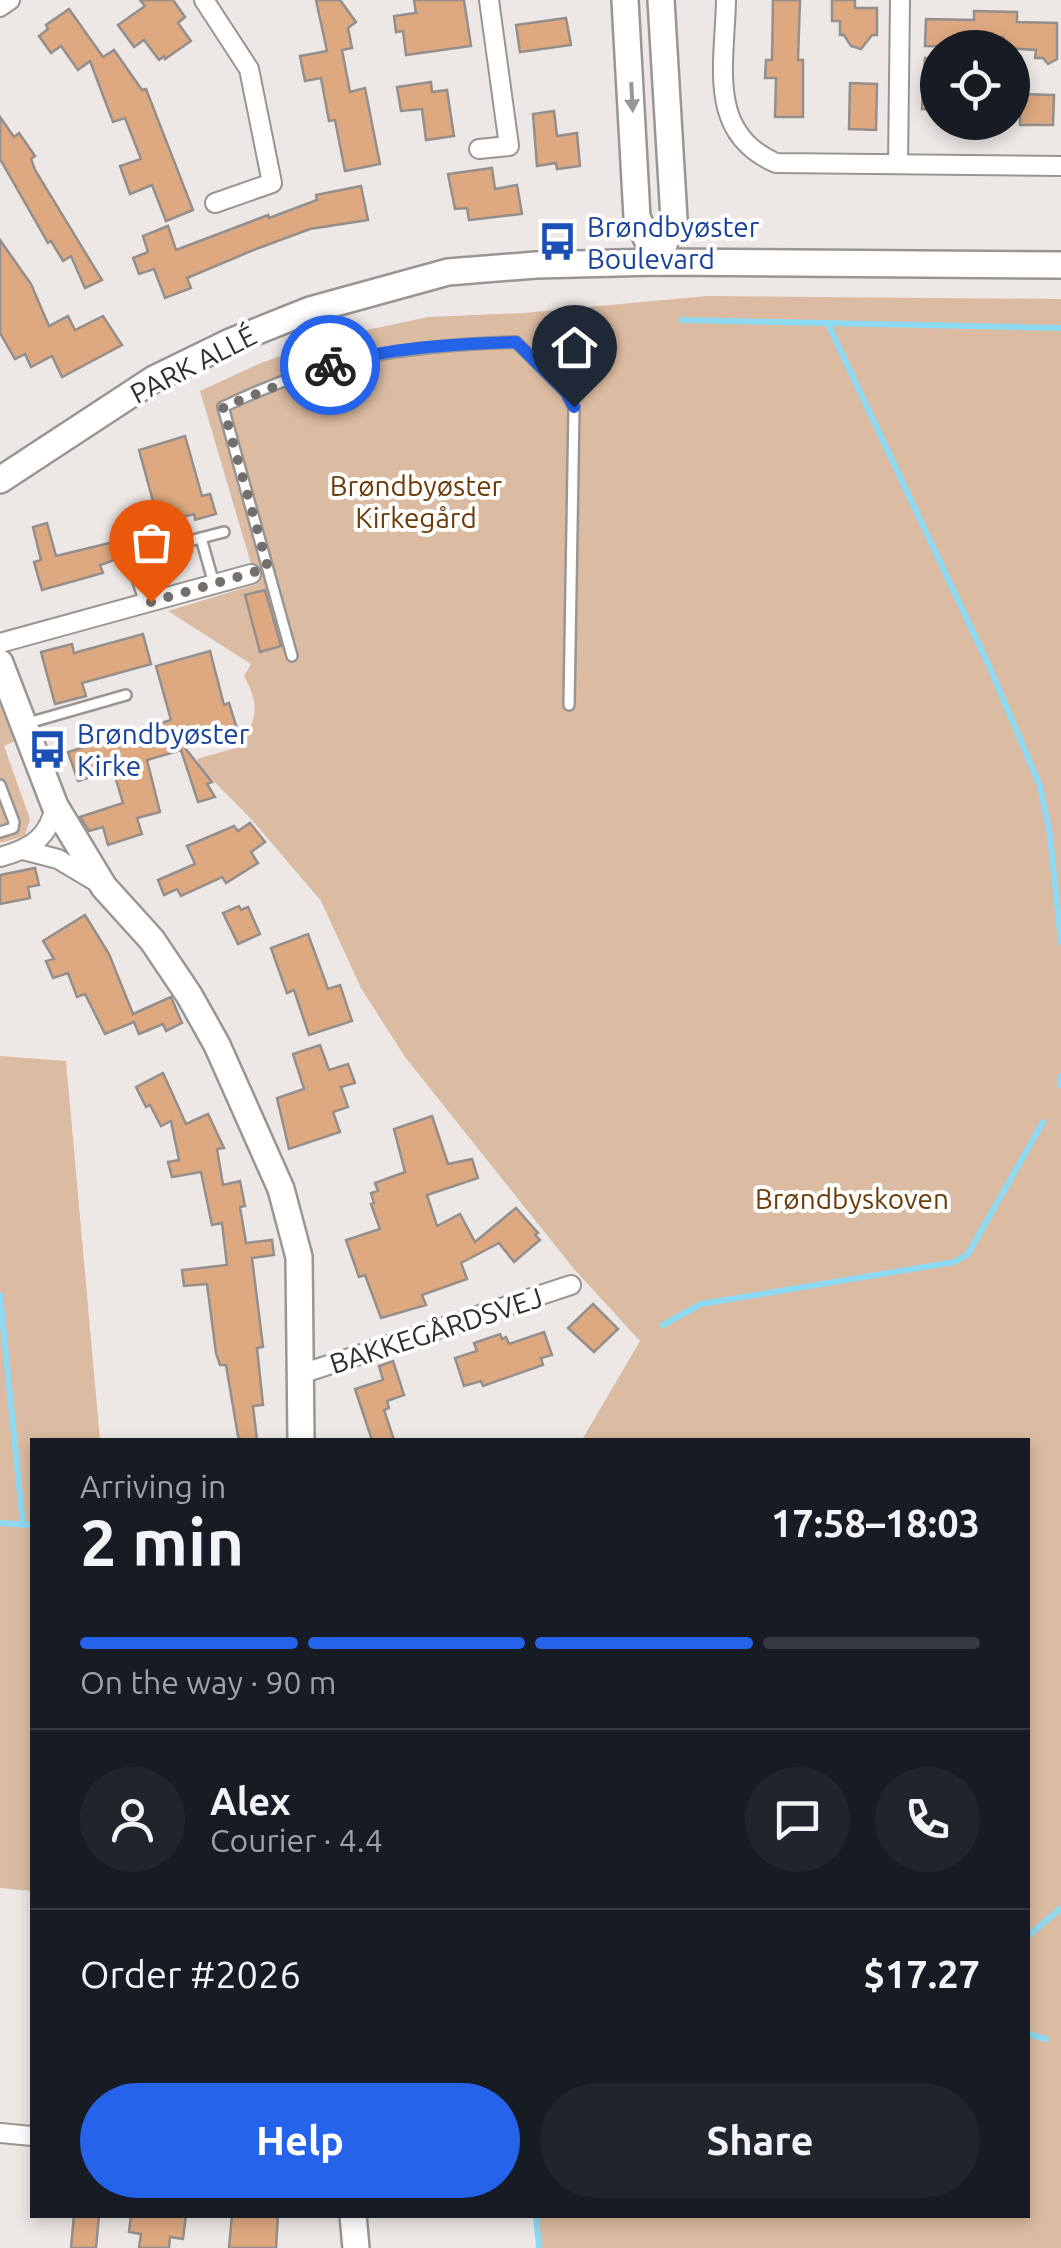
<!DOCTYPE html>
<html lang="en">
<head>
<meta charset="utf-8">
<style>
	:root { --surface:#171b24; --page:#20242c; --text:#f1f3f6; --muted:#9ea1a6; --line:#363941; --accent:#2563eb }
	body { margin:0; font-family:Ubuntu,sans-serif; background:var(--page); color:var(--text); height:100vh; display:flex; flex-direction:column; font-size:38px; white-space:nowrap }
	* { box-sizing:border-box; margin:0 }
	p { font-size:32px; color:var(--muted) }
	.icon { flex:none; width:55px; height:55px; fill:none; stroke:currentColor; stroke-width:2; stroke-linecap:round; stroke-linejoin:round }
	.map { position:relative; flex:1; overflow:hidden }
	.sheet { position:absolute; left:30px; top:1438px; width:1000px; height:780px; display:flex; flex-direction:column; background:var(--surface); border-radius:0px; box-shadow:0 5px 15px #0003 }
	.sheet>* { flex:none }
	.tools { position:absolute; left:920px; top:30px; display:grid; gap:20px }
	.tools a { display:grid; place-items:center; width:110px; height:110px; border-radius:50%; background:var(--surface); box-shadow:0 5px 15px #0003; font-size:50px }
	.pin { position:absolute; display:grid; place-items:center; width:85px; height:85px; color:#fff; margin:-102px -42px; border-radius:50% 50% 50% 0; rotate:-45deg; box-shadow:0 0 10px #0007 }
	.pin .icon { rotate:45deg }
	.courier { position:absolute; display:grid; place-items:center; width:100px; height:100px; margin:-50px; border:8px solid #2563eb; border-radius:50%; background:#fff; color:#222; box-shadow:0 2px 12px #0007 }
	.summary em { font-style:normal; font-weight:600 }
	.summary div { display:flex; flex-direction:column-reverse }
	.summary { display:flex; align-items:center; justify-content:space-between; height:170px; padding:0 50px }
	h1 { font-size:65px; font-weight:600; line-height:75px }
	.bar { display:grid; grid-template-columns:repeat(4,1fr); gap:15px 10px; align-content:center; height:120px; padding:0 50px }
	.bar i { height:12px; border-radius:8px; background:var(--line) }
	.bar .current { background:var(--accent) }
	.bar p { grid-column:span 4 }
	.line { display:flex; align-items:center; gap:25px; padding:0 50px; border-top:2px solid var(--line) }
	.line div { flex:1 }
	.round { display:grid; place-items:center; flex:none; width:105px; height:105px; border-radius:52px; background:var(--page) }
	.action { display:flex; gap:20px; margin-top:auto; padding:20px 50px }
	.action a { flex:1; height:115px; border-radius:60px; background:var(--accent); color:#fff; font-size:40px; font-weight:600; line-height:115px; text-align:center }
	.action a+a { background:var(--page); color:var(--text) }
	.map>svg:first-child { display:block }
	.green { fill:#dbbba1 }
	.lines { fill:none; stroke-linecap:round; stroke-linejoin:round }
	.stream { stroke:#8edaf2; stroke-width:6 }
	.building { fill:#dea981; stroke:#948f8c; stroke-width:2.5 }
	.lane-casing { stroke:#999592; stroke-width:14 }
	.street-casing { stroke:#999592; stroke-width:22 }
	.secondary-casing { stroke:#999592; stroke-width:30 }
	.lane { stroke:#fff; stroke-width:9 }
	.street { stroke:#fff; stroke-width:18 }
	.secondary { stroke:#fff; stroke-width:25 }
	.oneway { fill:#989696 }
	.done { stroke:#726f6d; stroke-width:10; stroke-dasharray:0 18 }
	.route { stroke:#2563eb; stroke-width:12 }
	.labels { text-anchor:middle; dominant-baseline:central; stroke-width:8; stroke-linejoin:round; paint-order:stroke }
	.transit-label { font-size:28px; fill:#164399; stroke:#fff; text-anchor:start }
	.street-label { font-size:28px; fill:#302e2d; stroke:#fff }
	.park-label { font-size:28px; fill:#6b3b08; stroke:#fff }
</style>
</head>
<body>
<div class="map">
<svg width="1061" height="2248" viewBox="0 0 1061 2248">
	<rect width="100%" height="100%" fill="#ede8e5"/>
	<g class="green">
		<path d="M707 296 1061 299V2248H539L536 2215H1028V1440H582L640 1341 574 1269 405 1057 361 988 321 901 252 820 200 767 197 759 239 747C258 718 260 706 244 676L251 664 168 611 257 584 200 391 261 363 334 337 428 317 524 313Z"/>
		<polygon points="0,705 15,741 4,746 30,819 25,836 0,843"/>
		<polygon points="0,1056 66,1061 100,1440 32,1440 32,1891 0,1888"/>
	</g>
	<g class="lines">
		<g class="stream">
			<polyline points="682,320 1061,328"/>
			<polyline points="828,324 990,668 1040,786 1050,835 1061,942"/>
			<polyline points="1060,1085 1061,1076"/>
			<polyline points="0,1295 23,1525"/>
			<polyline points="663,1325 701,1304 954,1262 968,1254 1043,1122"/>
			<polyline points="0,1523 32,1525"/>
			<polyline points="1028,1936 1061,1908"/>
			<polyline points="1028,2034 1046,2039"/>
			<polyline points="536,2215 539,2248"/>
		</g>
	</g>
	<g class="building">
		<polygon points="140,0 173,0 185,17 178,23 191,41 165,59 164,56 159,60 144,40 134,47 118,25 145,6"/>
		<polygon points="316,0 340,0 356,22 348,28 352,48 342,50 350,92 365,88 380,164 345,171 335,120 329,121 321,78 305,81 300,56 327,51"/>
		<polygon points="414,0 464,0 471,46 406,55 403,31 396,32 394,16 416,13"/>
		<polygon points="773,0 800,0 798,60 803,60 803,117 775,117 776,78 765,78 766,60 772,60"/>
		<polygon points="832,0 855,0 855,8 877,8 877,35 872,35 861,49 851,46 844,35 840,35 840,21 832,21"/>
		<polygon points="69,9 103,57 114,50 142,90 146,89 193,210 166,221 152,185 130,194 120,166 141,159 125,118 113,122 90,61 78,70 61,46 51,53 39,36 48,29 46,25"/>
		<polygon points="974,11 1017,12 1017,22 1057,23 1057,59 1048,64 1043,58 1035,58 1036,50 1003,48 1003,37 967,37 967,47 925,46 926,19 974,20"/>
		<polygon points="566,18 571,45 520,52 516,25"/>
		<polygon points="925,58 938,58 938,110 922,109"/>
		<polygon points="431,82 432,92 447,90 454,136 426,140 422,109 401,111 397,87"/>
		<polygon points="850,83 877,84 876,130 849,129"/>
		<polygon points="1020,94 1054,95 1053,125 1020,125"/>
		<polygon points="554,111 557,136 577,133 580,166 557,169 556,163 537,166 533,114"/>
		<polygon points="0,117 14,137 19,133 35,156 31,159 35,170 102,280 85,288 71,256 63,261 51,241 48,243 0,159"/>
		<polygon points="492,168 495,189 517,185 522,214 469,220 467,208 455,209 448,174"/>
		<polygon points="361,186 368,220 310,229 256,249 187,278 191,288 165,298 154,269 139,274 133,258 148,252 143,236 168,226 176,250 268,215 269,218 317,200 316,195"/>
		<polygon points="0,240 31,284 49,326 68,316 75,330 103,316 122,345 62,377 52,356 31,367 25,354 15,359 0,333"/>
		<polygon points="185,436 202,496 210,494 216,514 195,520 194,514 141,528 135,505 153,501 139,450"/>
		<polygon points="47,523 56,556 130,538 134,553 100,565 103,573 42,590 34,562 41,560 33,527"/>
		<polygon points="265,590 281,646 260,652 245,595"/>
		<polygon points="143,634 151,664 82,683 86,696 55,704 41,652 72,644 74,653"/>
		<polygon points="210,651 224,705 229,703 238,732 185,748 212,782 207,784 215,797 198,802 181,750 147,760 160,812 137,818 142,834 108,845 103,827 89,831 80,817 123,803 113,770 78,781 68,752 171,720 156,666"/>
		<polygon points="250,823 265,842 251,852 258,863 226,883 222,877 181,896 177,889 164,895 158,880 195,864 187,846 234,826 238,831"/>
		<polygon points="35,868 39,885 28,887 30,898 0,904 0,875"/>
		<polygon points="239,906 241,910 248,907 260,934 238,944 223,913"/>
		<polygon points="85,915 109,954 133,1014 171,997 182,1023 166,1031 163,1024 139,1034 134,1022 105,1034 85,994 77,997 68,973 53,978 46,961 54,959 43,941"/>
		<polygon points="308,934 328,989 340,985 352,1021 309,1035 294,990 287,993 271,948"/>
		<polygon points="320,1045 329,1070 348,1064 355,1083 341,1087 348,1107 333,1112 340,1132 289,1149 277,1098 304,1089 293,1054"/>
		<polygon points="163,1073 186,1124 208,1114 224,1148 217,1149 223,1185 240,1181 245,1206 240,1207 246,1243 272,1240 274,1255 252,1258 263,1347 257,1348 263,1405 253,1406 257,1440 241,1440 238,1436 226,1365 220,1365 216,1353 207,1284 184,1286 182,1270 227,1265 222,1223 212,1225 201,1172 172,1177 168,1162 179,1160 171,1121 161,1126 150,1105 146,1107 136,1087"/>
		<polygon points="432,1116 448,1164 472,1159 478,1178 427,1195 437,1226 460,1214 475,1242 516,1208 538,1233 535,1235 540,1240 514,1262 499,1243 461,1263 467,1279 422,1295 426,1305 381,1318 365,1275 359,1277 346,1240 380,1229 371,1204 374,1203 371,1193 378,1191 375,1183 405,1172 394,1129"/>
		<polygon points="593,1304 618,1329 594,1352 568,1328"/>
		<polygon points="544,1332 552,1355 541,1358 543,1365 483,1386 481,1381 464,1386 455,1358 477,1351 474,1343 500,1334 502,1339 506,1337 509,1344"/>
		<polygon points="393,1361 404,1395 387,1401 389,1408 384,1410 394,1440 372,1440 355,1389 383,1380 379,1366"/>
		<polygon points="74,2215 99,2215 96,2248 71,2248"/>
		<polygon points="131,2215 186,2215 183,2239 170,2237 169,2248 139,2248 141,2234 129,2232"/>
		<polygon points="232,2215 278,2215 276,2248 229,2248"/>
	</g>
	<g class="lines">
		<defs>
			<g id="lane">
				<polyline points="201,538 214,584"/>
				<polyline points="147,552 224,532"/>
				<polyline points="131,560 145,603"/>
				<path d="M292 656 223 407C324 358 405 345 516 342L566 392 574 407 569 705"/>
				<polyline points="28,723 126,695"/>
				<polyline points="0,785 14,822 13,828 0,832"/>
			</g>
			<g id="street">
				<polyline points="204,0 249,69 272,183 215,203"/>
				<path d="M726 0C725 63 706 133 776 163L1061 166"/>
				<polyline points="0,7 10,0"/>
				<polyline points="479,149 509,146 489,0"/>
				<polyline points="898,164 900,0"/>
				<polyline points="0,643 251,574"/>
				<polyline points="23,850 58,859 100,884"/>
				<path d="M0 857C30 849 49 838 55 806"/>
				<polyline points="301,1374 571,1285"/>
				<polyline points="0,2133 32,2136"/>
			</g>
			<g id="secondary">
				<polyline points="625,0 637,217 657,262"/>
				<polyline points="657,262 674,219 661,0"/>
				<polyline points="0,480 154,379 230,342 310,310 448,272 536,265 657,262 1061,265"/>
				<polyline points="0,663 55,806 104,887 152,940 189,995 217,1045 281,1189 299,1257 301,1440"/>
				<polyline points="353,2215 356,2248"/>
			</g>
		</defs>
		<use href="#lane" class="lane-casing"/>
		<use href="#street" class="street-casing"/>
		<use href="#secondary" class="secondary-casing"/>
		<use href="#lane" class="lane"/>
		<use href="#street" class="street"/>
		<use href="#secondary" class="secondary"/>
	</g>
	<defs><path id="oneway-solid" d="M-6-.8H1V-3.2L6.5 0L1 3.2V.8H-6Z" transform="scale(2.5)"/></defs>
	<use class="oneway" href="#oneway-solid" transform="translate(632 97) rotate(87)"/>
	<g class="lines">
		<polyline class="done" points="151,602 268,568 223,407 330,365"/>
		<path class="route" d="M330 365C392 347 452 344 516 342L566 392 574 407"/>
	</g>
	<defs>
		<symbol id="bus-bare" viewBox="-9 -9 18 18"><path d="M-5-6H5V4H4V6H2V4H-2V6H-4V4H-5ZM-3.5-4V0h7V-4ZM-3.5 1.2v1.5H-2V1.2ZM2 1.2v1.5H3.5V1.2Z" fill="#1a4fb4" stroke="#fff" stroke-width="2.5" paint-order="stroke"/></symbol>
	</defs>
	<g fill-rule="evenodd">
		<use href="#bus-bare" x="530" y="214" width="55" height="55"/>
		<use href="#bus-bare" x="20" y="722" width="55" height="55"/>
	</g>
	<g class="labels">
		<g class="transit-label">
			<text x="587" y="226">Brøndbyøster<tspan x="587" dy="32">Boulevard</tspan></text>
			<text x="77" y="733">Brøndbyøster<tspan x="77" dy="32">Kirke</tspan></text>
		</g>
		<g class="street-label">
			<text transform="translate(193 364) rotate(-27)">PARK ALLÉ</text>
			<text transform="translate(436 1330) rotate(-18)">BAKKEGÅRDSVEJ</text>
		</g>
		<g class="park-label">
			<text x="416" y="485">Brøndbyøster<tspan x="416" dy="32">Kirkegård</tspan></text>
			<text x="852" y="1198">Brøndbyskoven</text>
		</g>
	</g>
</svg>
<div class="tools">
<a><svg class="icon" aria-label="locate" viewBox="0 0 24 24"><circle cx="12" cy="12" r="6"/><path d="M12 2v4M12 18v4M2 12h4M18 12h4"/></svg></a>
</div>
<div class="pin" style="left:151px;top:602px;background:#ea580c"><svg class="icon" aria-label="bag" viewBox="0 0 24 24"><path d="M5 8h14l-1 12H6zM9 8a3 3 0 0 1 6 0"/></svg></div>
<div class="pin" style="left:574px;top:407px;background:#1f2937"><svg class="icon" aria-label="home" viewBox="0 0 24 24"><path d="M3 11l9-7 9 7M6 9v11h12V9"/></svg></div>
<div class="courier" style="left:330px;top:365px"><svg class="icon" aria-label="bike" viewBox="0 0 24 24"><circle cx="6" cy="16" r="4"/><circle cx="18" cy="16" r="4"/><path d="M6 16l4-8h5l3 8M10 8l3 8H6M13 5h3"/></svg></div>
<section class="sheet">
<div class="summary"><div><h1>2 min</h1><p>Arriving in</p></div><em>17:58–18:03</em></div>
<div class="bar"><i class="current"></i><i class="current"></i><i class="current"></i><i></i><p>On the way · 90 m</p></div>
<div class="line" style="height:180px"><a class="round"><svg class="icon" aria-label="person" viewBox="0 0 24 24"><circle cx="12" cy="8" r="4"/><path d="M4 21q1-7 8-7t8 7"/></svg></a><div><b>Alex</b><p>Courier · 4.4</p></div><a class="round"><svg class="icon" aria-label="chat" viewBox="0 0 24 24"><path d="M4 5h16v11H9l-5 4z"/></svg></a><a class="round"><svg class="icon" aria-label="phone" viewBox="0 0 24 24"><path d="M5 4h4l2 5-3 2q2 4 5 5l2-3 5 2v4C11 20 4 13 5 4z"/></svg></a></div>
<div class="line" style="height:130px"><div>Order #2026</div><b>$17.27</b></div>
<div class="action"><a>Help</a><a>Share</a></div>
</section>
</div>
</body>
</html>
